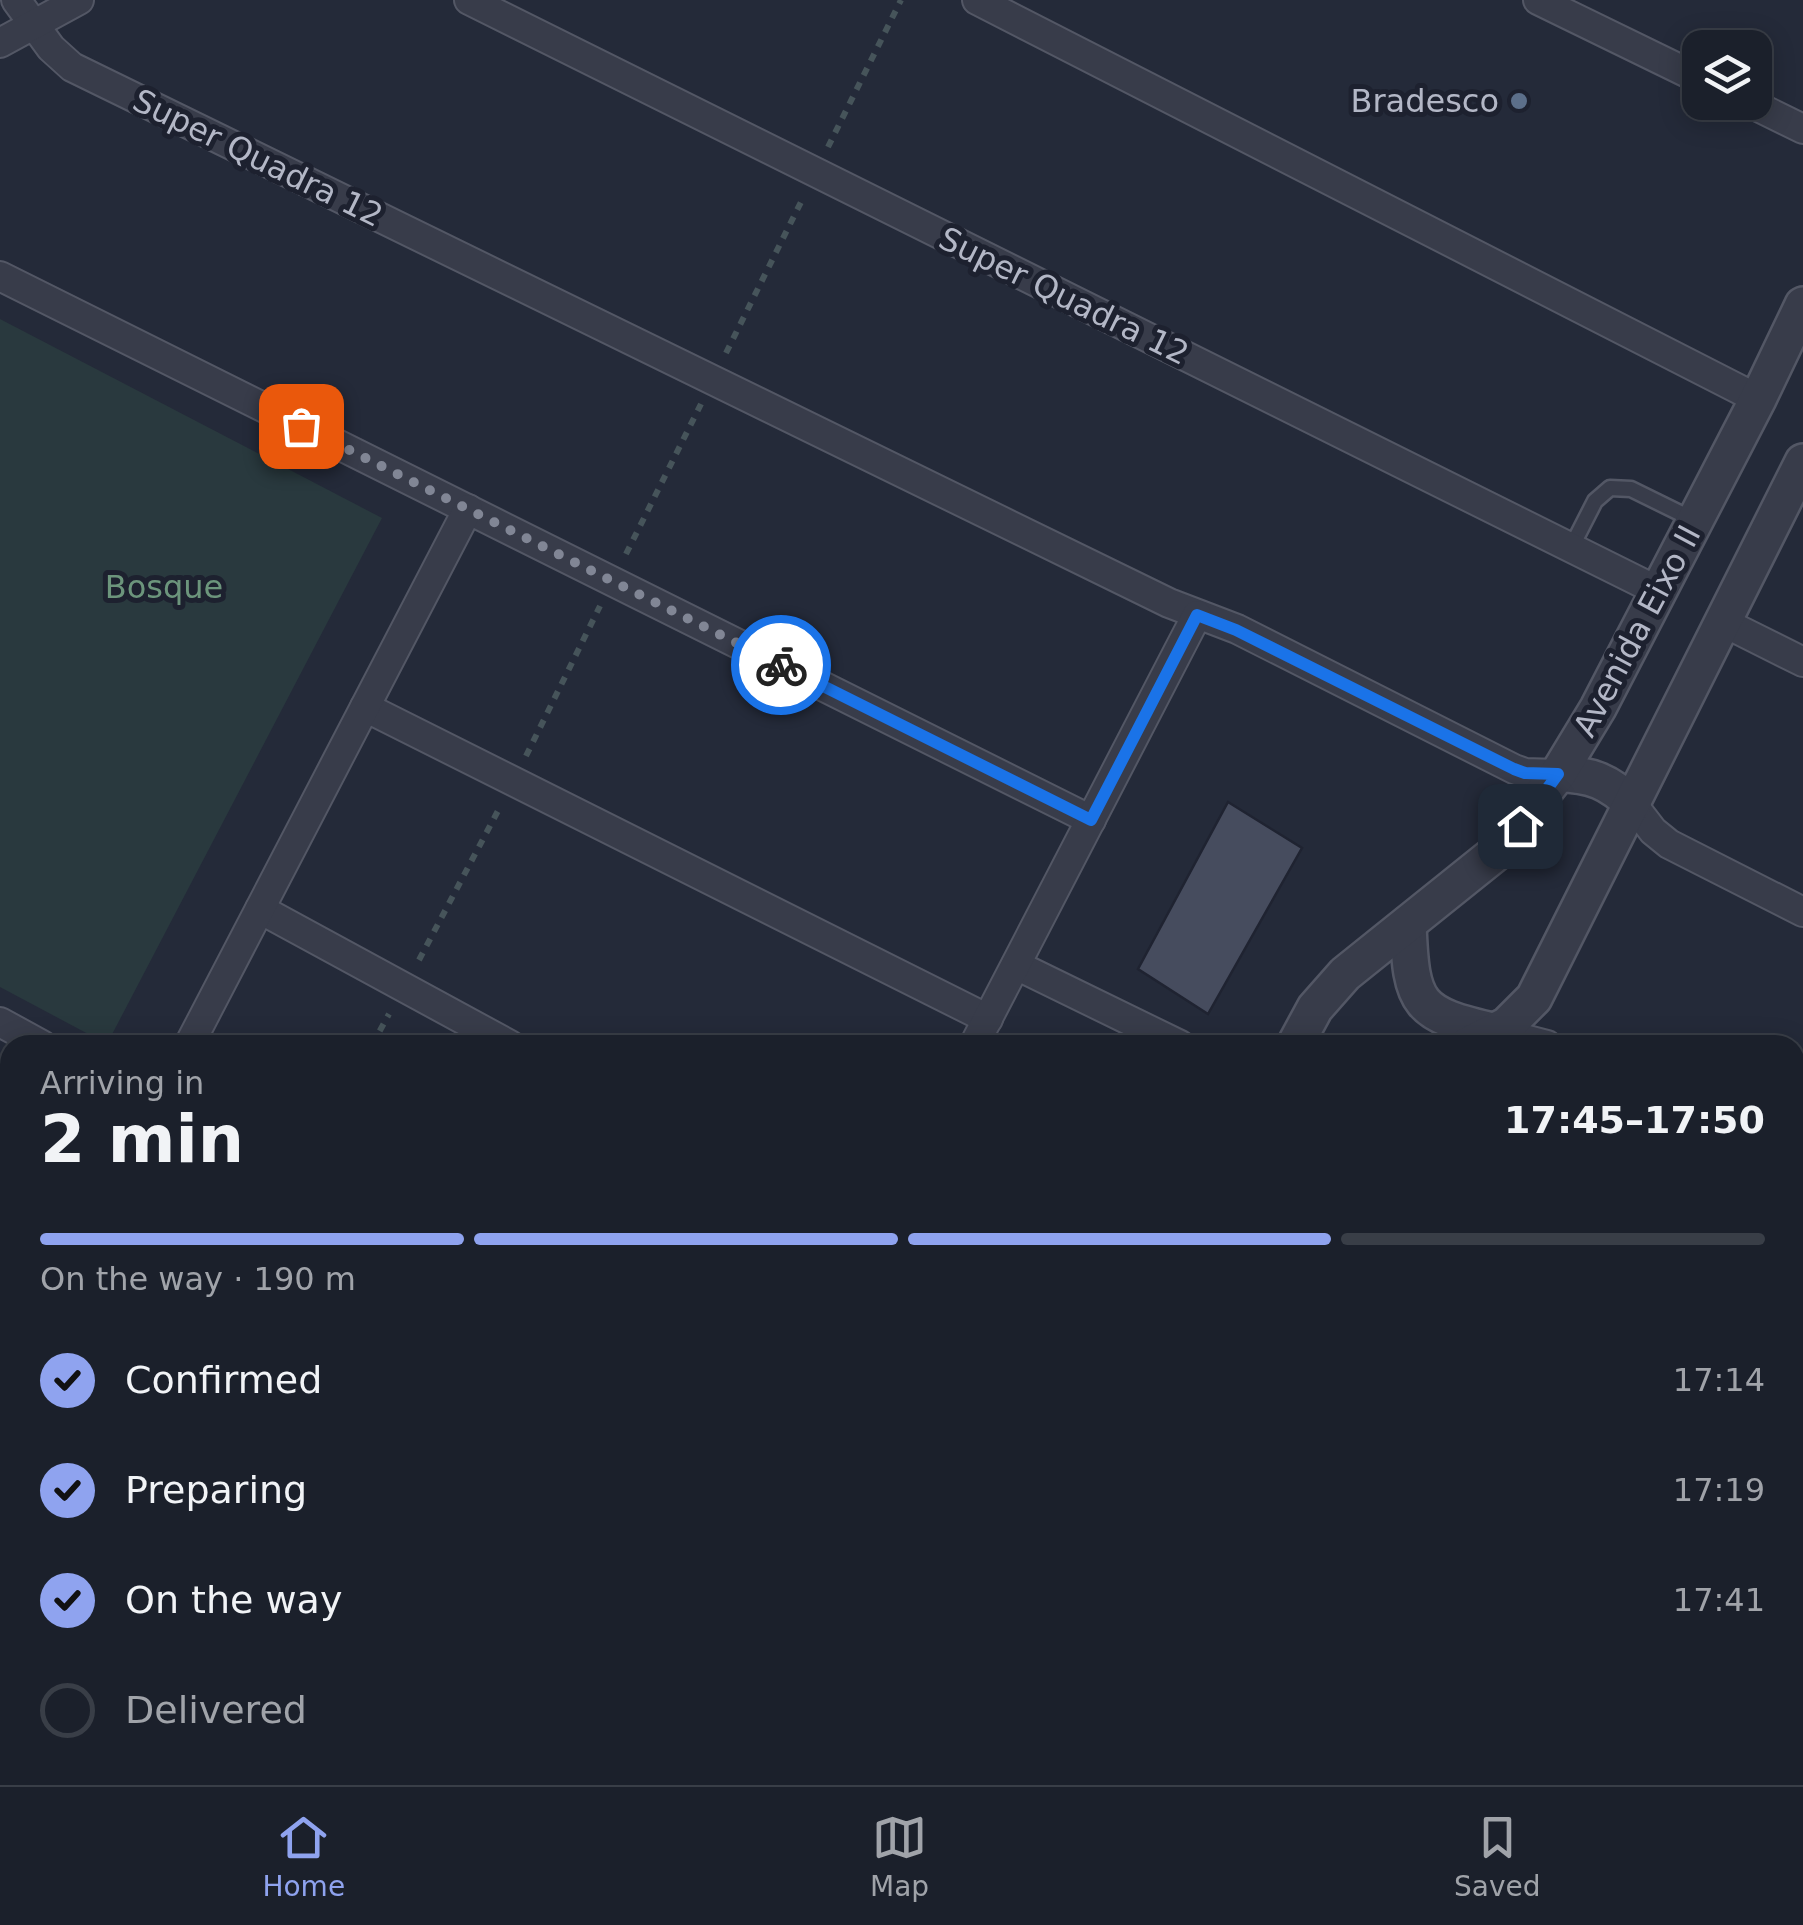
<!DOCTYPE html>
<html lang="en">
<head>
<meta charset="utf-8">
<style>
	:root { --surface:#1b202b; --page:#282d37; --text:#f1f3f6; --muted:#a0a3a9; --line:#393e47; --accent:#8fa3ef }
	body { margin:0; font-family:"DejaVu Sans",sans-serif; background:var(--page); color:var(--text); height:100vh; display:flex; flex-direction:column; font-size:38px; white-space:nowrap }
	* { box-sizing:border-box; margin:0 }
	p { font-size:32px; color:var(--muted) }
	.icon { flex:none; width:55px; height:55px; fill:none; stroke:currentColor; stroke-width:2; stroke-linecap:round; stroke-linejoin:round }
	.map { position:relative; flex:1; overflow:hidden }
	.panel { position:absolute; left:0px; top:1035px; width:1805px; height:750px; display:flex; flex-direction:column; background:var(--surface); border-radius:30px 30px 0 0; box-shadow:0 5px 25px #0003,0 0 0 2px var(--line) }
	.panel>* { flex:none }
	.tools { position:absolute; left:1682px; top:30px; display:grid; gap:20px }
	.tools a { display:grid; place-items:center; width:90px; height:90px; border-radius:20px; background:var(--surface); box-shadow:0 5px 25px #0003,0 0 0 2px var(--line); font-size:50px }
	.pin { position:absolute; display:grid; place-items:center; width:85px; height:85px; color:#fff; margin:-42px; border-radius:20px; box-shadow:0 5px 15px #0006 }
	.courier { position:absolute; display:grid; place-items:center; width:100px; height:100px; margin:-50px; border:8px solid #1a73e8; border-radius:50%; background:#fff; color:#222; box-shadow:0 2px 12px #0007 }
	.head em { font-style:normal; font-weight:700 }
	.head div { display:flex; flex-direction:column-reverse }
	.head { display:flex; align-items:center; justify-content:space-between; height:170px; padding:0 40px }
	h1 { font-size:65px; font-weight:700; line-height:75px }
	.bar { display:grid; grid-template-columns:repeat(4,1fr); gap:15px 10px; align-content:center; height:120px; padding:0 40px }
	.bar i { height:12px; border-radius:8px; background:var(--line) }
	.bar .active { background:var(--accent) }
	.bar p { grid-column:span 4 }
	ol { padding:0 40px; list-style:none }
	li { display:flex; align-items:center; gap:30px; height:110px }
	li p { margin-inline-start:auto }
	li .icon { padding:10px; border-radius:50%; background:var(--accent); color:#111; stroke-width:4 }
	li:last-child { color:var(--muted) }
	li i { width:55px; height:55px; border:5px solid var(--line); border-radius:50% }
	.menu { display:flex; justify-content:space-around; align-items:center; height:140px; border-top:2px solid var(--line); background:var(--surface); font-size:28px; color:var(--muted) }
	.menu a { display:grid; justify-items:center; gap:5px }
	.menu .active { color:var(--accent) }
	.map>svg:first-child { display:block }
	.green { fill:#29393e }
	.building { fill:#464c5e; stroke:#1f2331; stroke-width:2.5 }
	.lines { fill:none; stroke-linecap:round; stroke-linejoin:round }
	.service-casing { stroke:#535765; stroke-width:19 }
	.minor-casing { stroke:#535765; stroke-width:32 }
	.tertiary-casing { stroke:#535765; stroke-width:40 }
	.path { stroke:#46545a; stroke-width:6; stroke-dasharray:8 8; stroke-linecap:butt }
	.service { stroke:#383c4a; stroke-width:14 }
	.minor { stroke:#383c4a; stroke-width:28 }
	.tertiary { stroke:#383c4a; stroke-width:35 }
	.done { stroke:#818695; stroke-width:10; stroke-dasharray:0 18 }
	.route { stroke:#1a73e8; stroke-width:12 }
	.service-dot { fill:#5c6f8a; stroke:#1d212f; stroke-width:4 }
	.labels { text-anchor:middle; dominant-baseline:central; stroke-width:10; stroke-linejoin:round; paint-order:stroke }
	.poi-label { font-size:32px; fill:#b3b7c6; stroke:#1d212f; text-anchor:end }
	.street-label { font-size:32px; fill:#b3b7c6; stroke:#1d212f }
	.park-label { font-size:32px; fill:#6c957c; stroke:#1d212f }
</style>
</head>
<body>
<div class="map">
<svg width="1803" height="1785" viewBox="0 0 1803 1785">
	<rect width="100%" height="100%" fill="#242a39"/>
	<polygon class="green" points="0,319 382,518 107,1044 0,987"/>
	<g class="building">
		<polygon points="1228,802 1302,848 1208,1014 1138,969"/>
		<polygon points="1658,1775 1788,1775 1783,1785 1653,1785"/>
	</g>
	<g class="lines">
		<defs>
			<polyline id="service" points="1571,548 1595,501 1610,488 1631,489 1694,520"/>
			<g id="minor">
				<polyline points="16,0 51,48 72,67 1169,603 1237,629 1514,769 1525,773 1558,774"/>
				<polyline points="469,0 1658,591"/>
				<polyline points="977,0 1758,399"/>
				<polyline points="1538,0 1700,79"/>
				<polyline points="0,43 79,0"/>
				<polyline points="1748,102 1803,129"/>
				<polyline points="0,276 1091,820"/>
				<polyline points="1723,622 1803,662"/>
				<polyline points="365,707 988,1019"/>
				<polyline points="1633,805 1653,831 1669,844 1803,912"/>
				<polyline points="260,909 510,1045"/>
				<polyline points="1016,965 1180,1045"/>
				<polyline points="0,1022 42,1045"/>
				<polyline points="1497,1032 1547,1045"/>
				<polyline points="189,1045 468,509"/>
				<polyline points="974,1045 1197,615"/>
				<polyline points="1795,1162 1803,1166"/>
				<polyline points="0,1281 10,1287"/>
				<polyline points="0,1537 10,1542"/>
				<polyline points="441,1775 460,1785"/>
				<polyline points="909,1775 927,1785"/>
				<polyline points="1380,1775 1398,1785"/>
			</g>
			<g id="tertiary">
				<path d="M1558 774C1591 774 1610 782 1633 805"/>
				<path d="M1408 924C1411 1006 1417 1014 1497 1032"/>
				<polyline points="1295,1045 1315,1008 1345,974 1497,852 1558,774 1598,708 1758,399 1803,305"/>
				<polyline points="1468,1045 1507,1025 1534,998 1803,462"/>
				<polyline points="1021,1785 1023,1775"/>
				<polyline points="1119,1785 1125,1775"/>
			</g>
		</defs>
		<use href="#service" class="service-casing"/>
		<use href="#minor" class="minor-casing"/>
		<use href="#tertiary" class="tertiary-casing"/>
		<g class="path">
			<polyline points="828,147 901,0"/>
			<polyline points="726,353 803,198"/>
			<polyline points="626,554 701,404"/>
			<polyline points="526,756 600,606"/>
			<polyline points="419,960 500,807"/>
			<polyline points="372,1045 389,1014"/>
			<polyline points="0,1718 10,1700"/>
		</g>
		<use href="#service" class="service"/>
		<use href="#minor" class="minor"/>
		<use href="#tertiary" class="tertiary"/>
	</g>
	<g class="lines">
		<polyline class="done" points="301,426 781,665"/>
		<polyline class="route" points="781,665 1091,820 1197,615 1236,630 1514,769 1525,773 1558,774 1520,826"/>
	</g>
	<circle class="service-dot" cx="1519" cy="101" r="10"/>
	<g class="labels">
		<g class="poi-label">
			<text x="1499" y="101">Bradesco</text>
		</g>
		<g class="street-label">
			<text transform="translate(258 158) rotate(26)">Super Quadra 12</text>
			<text transform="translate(1064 296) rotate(26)">Super Quadra 12</text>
			<text transform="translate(1637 631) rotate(-62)">Avenida Eixo II</text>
		</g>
		<g class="park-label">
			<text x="164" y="587">Bosque</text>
		</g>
	</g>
</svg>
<div class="tools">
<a><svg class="icon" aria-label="layers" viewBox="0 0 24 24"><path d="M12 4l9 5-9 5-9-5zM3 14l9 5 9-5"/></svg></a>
</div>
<div class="pin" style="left:301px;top:426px;background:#ea580c"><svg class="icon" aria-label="bag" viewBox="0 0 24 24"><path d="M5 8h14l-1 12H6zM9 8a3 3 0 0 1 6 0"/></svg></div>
<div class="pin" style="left:1520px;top:826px;background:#1f2937"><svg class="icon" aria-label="home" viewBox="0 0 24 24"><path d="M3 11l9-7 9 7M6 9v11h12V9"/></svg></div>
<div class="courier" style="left:781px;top:665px"><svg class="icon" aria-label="bike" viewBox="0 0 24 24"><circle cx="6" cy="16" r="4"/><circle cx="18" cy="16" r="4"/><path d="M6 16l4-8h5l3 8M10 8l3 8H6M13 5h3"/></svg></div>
<section class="panel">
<div class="head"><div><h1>2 min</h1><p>Arriving in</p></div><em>17:45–17:50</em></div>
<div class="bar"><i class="active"></i><i class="active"></i><i class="active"></i><i></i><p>On the way · 190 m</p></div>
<ol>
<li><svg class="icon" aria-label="check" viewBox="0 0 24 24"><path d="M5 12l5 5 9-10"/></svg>Confirmed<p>17:14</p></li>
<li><svg class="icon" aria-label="check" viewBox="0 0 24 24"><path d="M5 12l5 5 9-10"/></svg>Preparing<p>17:19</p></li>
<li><svg class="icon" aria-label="check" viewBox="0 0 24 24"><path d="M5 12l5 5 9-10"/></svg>On the way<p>17:41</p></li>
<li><i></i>Delivered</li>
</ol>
</section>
</div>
<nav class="menu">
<a class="active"><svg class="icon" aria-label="home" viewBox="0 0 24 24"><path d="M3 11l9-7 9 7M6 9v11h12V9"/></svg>Home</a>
<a><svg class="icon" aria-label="map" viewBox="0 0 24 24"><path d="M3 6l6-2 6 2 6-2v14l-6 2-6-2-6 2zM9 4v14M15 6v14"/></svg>Map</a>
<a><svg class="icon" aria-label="saved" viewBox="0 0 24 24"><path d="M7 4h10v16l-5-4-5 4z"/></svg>Saved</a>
</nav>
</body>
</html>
